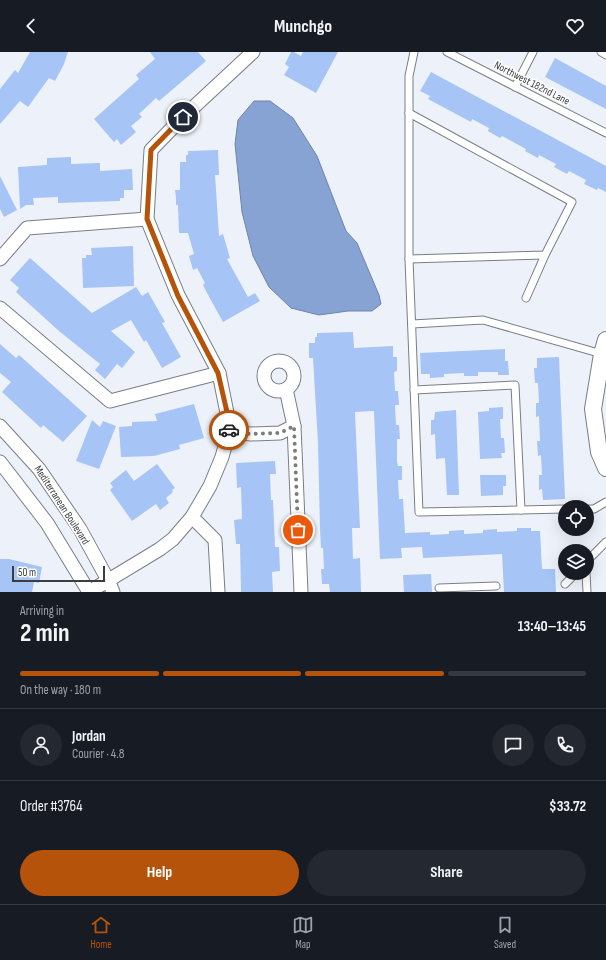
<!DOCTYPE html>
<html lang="en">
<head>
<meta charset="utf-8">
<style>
	:root { --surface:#171b24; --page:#242831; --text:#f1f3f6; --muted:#9ea1a6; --line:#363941; --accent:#b45309 }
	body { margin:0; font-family:"Sofia Sans Condensed",sans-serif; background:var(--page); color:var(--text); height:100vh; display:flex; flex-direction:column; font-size:15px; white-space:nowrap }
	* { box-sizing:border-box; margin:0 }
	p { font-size:13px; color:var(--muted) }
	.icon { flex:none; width:22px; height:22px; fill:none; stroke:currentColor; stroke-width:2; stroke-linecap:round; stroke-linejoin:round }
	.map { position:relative; height:540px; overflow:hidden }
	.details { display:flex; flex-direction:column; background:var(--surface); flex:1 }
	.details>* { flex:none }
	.controls { position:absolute; left:558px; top:448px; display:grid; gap:8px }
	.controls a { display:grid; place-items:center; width:36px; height:36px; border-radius:50%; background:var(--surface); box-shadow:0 4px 16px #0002; font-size:20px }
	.scale { position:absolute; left:12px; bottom:10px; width:93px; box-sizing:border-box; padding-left:4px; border:2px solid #3b3d40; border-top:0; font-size:11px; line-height:14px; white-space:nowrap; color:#3b3d40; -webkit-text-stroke:3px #fff; paint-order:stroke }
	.pin { position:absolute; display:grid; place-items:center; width:34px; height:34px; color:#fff; margin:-17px; border:2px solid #fff; border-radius:50%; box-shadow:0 1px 4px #0007 }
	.courier { position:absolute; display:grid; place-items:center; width:40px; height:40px; margin:-20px; border:3px solid #b45309; border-radius:50%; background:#fff; color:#222; box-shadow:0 1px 5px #0007 }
	.overview em { font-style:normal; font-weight:700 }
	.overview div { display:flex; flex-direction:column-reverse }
	.overview { display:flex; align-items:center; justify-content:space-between; height:68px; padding:0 20px }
	h1 { font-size:26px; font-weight:700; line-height:30px }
	.bar { display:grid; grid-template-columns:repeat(4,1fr); gap:6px 4px; align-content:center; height:48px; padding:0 20px }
	.bar i { height:5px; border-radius:3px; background:var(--line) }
	.bar .active { background:var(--accent) }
	.bar p { grid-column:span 4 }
	.line { display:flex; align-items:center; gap:10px; padding:0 20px; border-top:1px solid var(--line) }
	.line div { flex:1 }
	.round { display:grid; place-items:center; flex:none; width:42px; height:42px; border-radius:21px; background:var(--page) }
	.action { display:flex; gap:8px; margin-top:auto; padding:8px 20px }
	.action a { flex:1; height:46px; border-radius:24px; background:var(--accent); color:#fff; font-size:16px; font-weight:700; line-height:46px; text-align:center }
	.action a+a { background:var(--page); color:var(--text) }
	header { display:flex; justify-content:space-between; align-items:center; height:52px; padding:0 20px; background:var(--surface); font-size:18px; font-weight:700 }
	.menu { display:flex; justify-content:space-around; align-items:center; height:56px; border-top:1px solid var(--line); background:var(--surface); font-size:11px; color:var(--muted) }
	.menu a { display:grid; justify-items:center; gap:2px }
	.menu .active { color:var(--accent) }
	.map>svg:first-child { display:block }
	.water { fill:#86a3d3; stroke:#7084a7 }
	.building { fill:#a6c4f6 }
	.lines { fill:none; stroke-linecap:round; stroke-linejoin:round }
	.service-casing { stroke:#797e85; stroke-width:9 }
	.minor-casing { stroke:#797e85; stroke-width:15 }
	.tertiary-casing { stroke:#797e85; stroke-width:18 }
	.service { stroke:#fff; stroke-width:7 }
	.minor { stroke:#fff; stroke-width:13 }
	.tertiary { stroke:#fff; stroke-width:16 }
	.done { stroke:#797c81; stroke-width:4; stroke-dasharray:0 7.2 }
	.route { stroke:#b45309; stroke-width:5 }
	.labels { text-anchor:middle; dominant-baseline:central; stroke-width:3.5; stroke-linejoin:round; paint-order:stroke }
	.street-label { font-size:11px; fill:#3b3d40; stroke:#fff }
</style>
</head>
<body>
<header><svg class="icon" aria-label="back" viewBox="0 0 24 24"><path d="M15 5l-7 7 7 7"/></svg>Munchgo<svg class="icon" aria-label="heart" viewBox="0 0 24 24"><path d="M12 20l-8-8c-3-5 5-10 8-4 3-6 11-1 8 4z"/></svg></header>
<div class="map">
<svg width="606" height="540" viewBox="0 0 606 540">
	<rect width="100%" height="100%" fill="#edf2fa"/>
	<polygon class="water" points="254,49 270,49 293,66 317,104 346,179 357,191 379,243 381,252 372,259 348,259 319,263 291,256 269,235 253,204 242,160 235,92 238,68"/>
	<g class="building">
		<polygon points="30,0 68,0 64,12 55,29 49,26 28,55 20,49 0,72 0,37 15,18 18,21"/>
		<polygon points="150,0 198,0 206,9 159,49 156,46 139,62 142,65 131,74 136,80 121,93 117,87 114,90 94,67 139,27 136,23 155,7"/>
		<polygon points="291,0 294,0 301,4 303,0 338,0 316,41 284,23 289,15 285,12"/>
		<polygon points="555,6 606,34 606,57 545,25"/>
		<polygon points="431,20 606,114 606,140 598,136 597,138 584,132 586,128 569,119 567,122 554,115 556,112 539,103 538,106 525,99 526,97 502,84 500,86 488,79 489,76 472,67 471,70 428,47 430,44 420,39"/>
		<polygon points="218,98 219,123 215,123 219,184 223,182 230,206 227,207 248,245 255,241 260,249 223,270 207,241 203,233 205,231 197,216 193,218 189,204 194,202 188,181 179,181 178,153 176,153 176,146 175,138 180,138 180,110 186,110 186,103 188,103 188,99"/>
		<polygon points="71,105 71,112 100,111 100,119 132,117 133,138 124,138 124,146 120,146 120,149 58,151 58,145 33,146 34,153 26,153 20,157 18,115 47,113 47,106"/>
		<polygon points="0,124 17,158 4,165 0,157"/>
		<polygon points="133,194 134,234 83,236 82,206 86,206 86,203 92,203 91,196"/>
		<polygon points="30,206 92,261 136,235 142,244 148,240 165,270 162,271 181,305 162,316 146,288 144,290 131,268 111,279 135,300 122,316 117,312 105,327 95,318 100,312 59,279 16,240 19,236 10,228"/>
		<polygon points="353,280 354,296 393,294 393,305 397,305 397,319 394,320 395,339 398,339 399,353 395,353 396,373 399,373 400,387 397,387 397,410 398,414 402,414 402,428 398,428 399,447 403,447 405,481 430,480 430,483 449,482 449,479 464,478 464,482 483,481 483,478 497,477 497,480 517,479 517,476 531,476 531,479 540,479 542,517 555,517 556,540 504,540 502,502 423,506 422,495 401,496 402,506 380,507 374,359 355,360 360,476 352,476 353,507 360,506 361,540 330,540 329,532 322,532 321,517 324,517 323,496 321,496 320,477 318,391 313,306 309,306 309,291 315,291 315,285 317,285 317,281"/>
		<polygon points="0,292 16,306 19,303 87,364 63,390 43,373 41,376 2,340 11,330 0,321"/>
		<polygon points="505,297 505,309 508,309 509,323 498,323 498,320 478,320 478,324 464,324 464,321 444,322 444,325 430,326 430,322 421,322 420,301"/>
		<polygon points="559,305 565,447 543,448 542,437 539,438 539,423 542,423 541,403 538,404 537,389 540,389 539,364 536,365 536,351 539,351 538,331 535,331 534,316 537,316 537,306"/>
		<polygon points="194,352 204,386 179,393 180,397 154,404 121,405 119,375 132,374 132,370 157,369 155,362"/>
		<polygon points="503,355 503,367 500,367 501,386 504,386 505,401 501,401 502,406 480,407 478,360 489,359 489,356"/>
		<polygon points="456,358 459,443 447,443 445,406 436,407 435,382 431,383 431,368 434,368 435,360"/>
		<polygon points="92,368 100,375 103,369 116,374 99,417 76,409"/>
		<polygon points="275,409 276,422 270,422 271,448 273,448 275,495 279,495 280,519 272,520 273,540 241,540 240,492 236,492 234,468 242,467 241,435 237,436 236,411"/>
		<polygon points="157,412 175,436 172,438 173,440 166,446 169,451 160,458 156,452 132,469 110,438 113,435 110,431 126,418 134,429"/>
		<polygon points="480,423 506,423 506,434 503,434 503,443 481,444"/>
		<polygon points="0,507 9,507 42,515 39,531 34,530 32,540 0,540"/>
		<polygon points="431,522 432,540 404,540 403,523"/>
	</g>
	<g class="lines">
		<defs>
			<g id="service">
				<polyline points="414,0 409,24 409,207 419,460 565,457"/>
				<polyline points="447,0 606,81"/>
				<polyline points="601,0 606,3"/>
				<polyline points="515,35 533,0"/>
				<polyline points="409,61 572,150 545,203 409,207"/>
				<polyline points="526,246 545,203"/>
				<polyline points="412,272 483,268 602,302"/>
				<polyline points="414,338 515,333 521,458"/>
				<polyline points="587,457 594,457 606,450"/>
				<polyline points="587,509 606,490"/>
				<polyline points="586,521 587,540"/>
				<polyline points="565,532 576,521"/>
				<polyline points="439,536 496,534"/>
			</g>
			<g id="minor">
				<polyline points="0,207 27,176 147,167"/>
				<polyline points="0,256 110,349 219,321"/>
				<circle cx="279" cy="324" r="15"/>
				<polyline points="286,337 294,374 301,540"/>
				<polyline points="0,374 39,417 80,477 108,528 113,540"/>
				<polyline points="229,380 251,382 280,381 294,374"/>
				<polyline points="0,410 47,471 89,540"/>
				<polyline points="192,465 215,488 218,540"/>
				<polyline points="89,540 160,497 173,487 192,465 210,434 222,405 229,380 227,361 219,321 178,243 147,167 151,98 183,65 253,0"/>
			</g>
			<polyline id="tertiary" points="606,288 602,302 593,357 599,400 606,416"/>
		</defs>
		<use href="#service" class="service-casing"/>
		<use href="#minor" class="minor-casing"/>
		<use href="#tertiary" class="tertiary-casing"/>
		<use href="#service" class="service"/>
		<use href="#minor" class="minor"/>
		<use href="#tertiary" class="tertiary"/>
	</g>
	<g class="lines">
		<polyline class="done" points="229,378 229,380 251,382 280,381 294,374 298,478"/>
		<polyline class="route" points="183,65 151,98 147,167 178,244 218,321 227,360 229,378"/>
	</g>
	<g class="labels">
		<g class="street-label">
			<text transform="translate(532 31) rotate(27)">Northwest 182nd Lane</text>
			<text transform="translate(62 453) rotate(57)">Mediterranean Boulevard</text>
		</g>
	</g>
</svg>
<div class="controls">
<a><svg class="icon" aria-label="locate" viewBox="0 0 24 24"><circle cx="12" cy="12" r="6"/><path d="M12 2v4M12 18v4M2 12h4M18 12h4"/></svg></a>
<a><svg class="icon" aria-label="layers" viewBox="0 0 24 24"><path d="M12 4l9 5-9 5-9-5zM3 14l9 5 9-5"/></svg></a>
</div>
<div class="scale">50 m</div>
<div class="pin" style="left:298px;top:478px;background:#ea580c"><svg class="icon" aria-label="bag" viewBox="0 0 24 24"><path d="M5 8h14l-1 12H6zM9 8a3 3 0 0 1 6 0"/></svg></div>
<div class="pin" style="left:183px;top:65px;background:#1f2937"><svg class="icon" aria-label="home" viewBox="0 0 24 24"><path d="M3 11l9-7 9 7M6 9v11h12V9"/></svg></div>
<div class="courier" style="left:229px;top:378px"><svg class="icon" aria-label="car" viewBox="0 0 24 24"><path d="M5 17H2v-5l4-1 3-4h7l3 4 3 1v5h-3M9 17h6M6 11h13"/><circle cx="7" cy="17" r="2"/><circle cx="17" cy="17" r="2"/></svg></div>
</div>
<section class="details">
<div class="overview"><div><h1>2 min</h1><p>Arriving in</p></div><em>13:40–13:45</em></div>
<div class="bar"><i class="active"></i><i class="active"></i><i class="active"></i><i></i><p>On the way · 180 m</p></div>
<div class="line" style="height:72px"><a class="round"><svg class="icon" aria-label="person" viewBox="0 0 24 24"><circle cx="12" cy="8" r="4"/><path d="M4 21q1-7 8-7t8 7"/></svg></a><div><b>Jordan</b><p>Courier · 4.8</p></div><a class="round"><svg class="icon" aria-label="chat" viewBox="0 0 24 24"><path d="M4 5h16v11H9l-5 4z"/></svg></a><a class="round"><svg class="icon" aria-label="phone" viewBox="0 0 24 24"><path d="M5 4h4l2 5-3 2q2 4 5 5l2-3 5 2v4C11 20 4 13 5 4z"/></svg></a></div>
<div class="line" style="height:52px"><div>Order #3764</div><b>$33.72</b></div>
<div class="action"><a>Help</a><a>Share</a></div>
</section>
<nav class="menu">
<a class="active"><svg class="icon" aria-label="home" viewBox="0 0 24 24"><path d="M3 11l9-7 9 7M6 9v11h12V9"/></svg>Home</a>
<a><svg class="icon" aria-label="map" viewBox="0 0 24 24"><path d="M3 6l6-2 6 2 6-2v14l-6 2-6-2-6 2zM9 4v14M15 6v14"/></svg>Map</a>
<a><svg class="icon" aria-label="saved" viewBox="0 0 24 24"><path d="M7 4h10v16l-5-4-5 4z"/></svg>Saved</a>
</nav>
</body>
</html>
